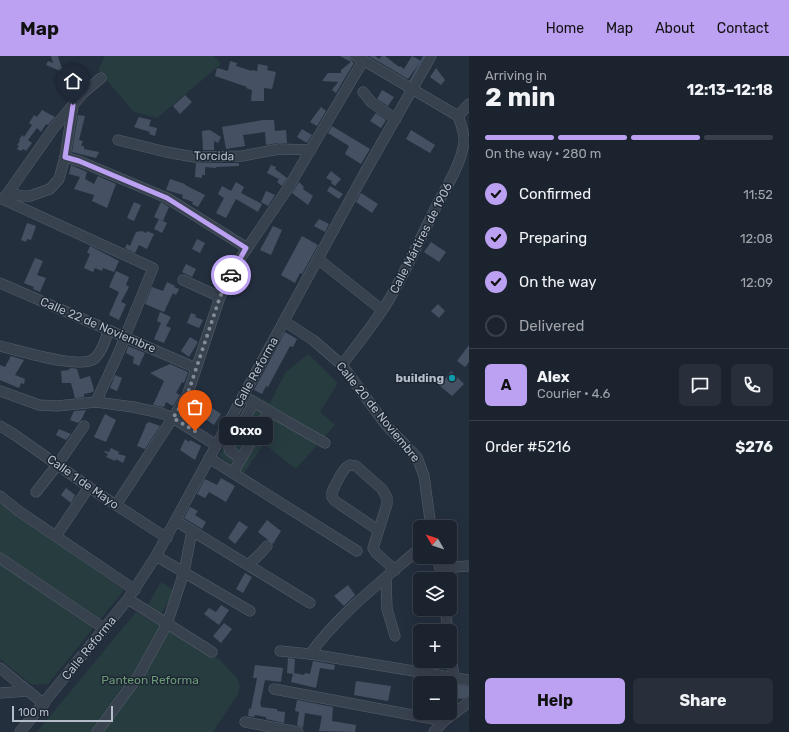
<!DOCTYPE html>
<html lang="en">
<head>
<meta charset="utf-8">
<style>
	:root { --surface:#1b232e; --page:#282f3a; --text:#f1f3f6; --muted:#a0a4aa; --line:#39404a; --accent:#bca0f2 }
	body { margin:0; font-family:Rubik,sans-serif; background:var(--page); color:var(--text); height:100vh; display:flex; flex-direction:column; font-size:15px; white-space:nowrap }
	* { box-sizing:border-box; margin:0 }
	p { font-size:13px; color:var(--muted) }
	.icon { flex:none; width:22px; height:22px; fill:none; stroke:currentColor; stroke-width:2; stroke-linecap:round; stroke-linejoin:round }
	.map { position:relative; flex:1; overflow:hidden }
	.sheet { display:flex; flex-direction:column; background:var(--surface); width:320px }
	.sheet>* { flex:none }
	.needle { width:26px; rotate:309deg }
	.tools { position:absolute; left:413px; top:464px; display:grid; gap:8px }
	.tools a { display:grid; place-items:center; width:44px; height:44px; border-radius:6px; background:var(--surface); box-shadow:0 4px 16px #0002,0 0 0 1px var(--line); font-size:20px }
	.scale { position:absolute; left:12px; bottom:10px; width:101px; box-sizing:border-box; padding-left:4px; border:2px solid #b4bcc9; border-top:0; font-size:11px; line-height:14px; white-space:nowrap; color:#b4bcc9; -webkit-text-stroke:3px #1d2633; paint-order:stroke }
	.pin { position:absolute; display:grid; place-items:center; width:34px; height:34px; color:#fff; margin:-41px -17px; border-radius:50% 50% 50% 0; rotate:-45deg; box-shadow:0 0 4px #0007 }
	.pin .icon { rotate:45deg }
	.courier { position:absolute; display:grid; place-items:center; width:40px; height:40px; margin:-20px; border:3px solid #bca0f2; border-radius:50%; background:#fff; color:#222; box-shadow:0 1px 5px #0007 }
	.bubble { position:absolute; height:28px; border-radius:6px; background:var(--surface); box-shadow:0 4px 16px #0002,0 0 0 1px var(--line); font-size:13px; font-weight:700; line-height:28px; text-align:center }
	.head em { font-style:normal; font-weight:700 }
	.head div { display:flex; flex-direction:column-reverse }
	.head { display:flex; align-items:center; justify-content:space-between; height:68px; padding:0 16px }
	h1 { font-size:26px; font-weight:700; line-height:30px }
	.bar { display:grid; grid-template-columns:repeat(4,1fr); gap:6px 4px; align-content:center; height:48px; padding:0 16px }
	.bar i { height:5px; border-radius:3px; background:var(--line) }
	.bar .current { background:var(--accent) }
	.bar p { grid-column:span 4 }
	.line { display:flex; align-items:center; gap:10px; padding:0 16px; border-top:1px solid var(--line) }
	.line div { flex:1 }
	.round { display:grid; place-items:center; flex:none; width:42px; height:42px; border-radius:6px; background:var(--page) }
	ol { padding:0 16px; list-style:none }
	li { display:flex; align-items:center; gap:12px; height:44px }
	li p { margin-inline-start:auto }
	li .icon { padding:4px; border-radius:50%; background:var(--accent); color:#111; stroke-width:4 }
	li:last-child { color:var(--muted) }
	li i { width:22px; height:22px; border:2px solid var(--line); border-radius:50% }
	.action { display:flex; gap:8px; margin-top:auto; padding:8px 16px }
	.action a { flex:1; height:46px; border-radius:6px; background:var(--accent); color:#111; font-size:16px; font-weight:700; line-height:46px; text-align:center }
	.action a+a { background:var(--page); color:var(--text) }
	header { display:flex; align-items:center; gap:24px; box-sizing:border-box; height:56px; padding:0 20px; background:var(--accent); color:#111 }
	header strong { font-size:19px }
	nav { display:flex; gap:22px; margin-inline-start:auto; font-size:14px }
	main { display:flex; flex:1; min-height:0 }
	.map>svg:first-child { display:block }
	.green { fill:#263c3f }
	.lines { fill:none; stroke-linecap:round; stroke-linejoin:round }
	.stream { stroke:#394c67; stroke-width:2 }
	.building { fill:#455162 }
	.minor-casing { stroke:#565f6c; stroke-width:11 }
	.minor { stroke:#38414e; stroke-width:10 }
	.done { stroke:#828b98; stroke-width:4; stroke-dasharray:0 7.2 }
	.route { stroke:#bca0f2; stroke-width:5 }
	.culture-dot { fill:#0f9aa8; stroke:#1d2633; stroke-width:1.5 }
	.labels { text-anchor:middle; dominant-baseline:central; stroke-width:3; stroke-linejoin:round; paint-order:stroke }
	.street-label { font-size:12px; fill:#b4bcc9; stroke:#1d2633 }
	.poi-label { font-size:12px; font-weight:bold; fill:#b4bcc9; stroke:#1d2633; text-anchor:end }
	.park-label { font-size:12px; fill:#6b9a76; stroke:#1d2633 }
</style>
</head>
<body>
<header>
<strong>Map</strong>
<nav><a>Home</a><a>Map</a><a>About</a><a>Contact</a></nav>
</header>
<main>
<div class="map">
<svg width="469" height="676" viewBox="0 0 469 676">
	<rect width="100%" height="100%" fill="#242f3e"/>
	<g class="green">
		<polygon points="105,0 214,0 221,8 157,62 134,56 98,14"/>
		<polygon points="308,298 338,327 320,356 335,369 296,413 264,388 244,417 219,400 252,338 270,347 285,317"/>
		<polygon points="0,446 124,534 48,628 32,629 0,603"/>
		<polygon points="161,526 175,535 161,558 147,550"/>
		<polygon points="136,556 220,604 237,622 240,630 238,638 213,676 37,676"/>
	</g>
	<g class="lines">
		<polyline class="stream" points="409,28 424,0"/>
	</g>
	<g class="building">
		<polygon points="51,0 58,0 61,10 71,18 71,19 66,18 64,21 58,16 60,15 46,9 48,5 53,7"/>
		<polygon points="340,0 350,0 351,4 354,7 336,37 332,34 338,26 322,25 328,17 341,17 341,14 351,6"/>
		<polygon points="369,0 375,0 379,3 382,0 385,0 399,11 400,10 404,13 412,0 421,5 408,23"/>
		<polygon points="230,5 237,7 236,10 252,15 252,14 257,15 258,8 268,10 267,14 276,16 272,33 264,32 264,45 251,45 252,34 246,32 247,31 215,20 217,12 228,15"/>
		<polygon points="436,12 445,24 441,29 430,21"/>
		<polygon points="382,34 394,41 388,50 377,43"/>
		<polygon points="185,39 192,46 180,58 173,50"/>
		<polygon points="321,51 326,55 317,70 310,66"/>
		<polygon points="42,54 55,61 48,69 46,68 41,76 37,72 28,84 32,87 26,95 23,93 21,95 17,93 19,90 17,89 20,85 19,84 22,79 24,81 32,69 29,67 34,59 37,61"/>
		<polygon points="376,57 386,64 381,72 370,65"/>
		<polygon points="78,59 85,60 79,84 83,85 81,90 84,90 84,93 99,96 96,102 72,96"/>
		<polygon points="139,61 151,64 149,70 157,72 155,80 149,78 150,76 134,71"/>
		<polygon points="263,64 274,64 275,75 286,74 287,87 278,87 266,89 265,76 243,79 245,90 226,93 222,71"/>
		<polygon points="332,70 370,93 361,108 345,98 349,90 328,77"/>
		<polygon points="302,73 312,79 307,87 297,81"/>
		<polygon points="210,74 221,81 218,87 214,85 214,94 203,94 202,75"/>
		<polygon points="411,74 435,89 430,97 406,83"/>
		<polygon points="196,107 239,107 239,110 216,111 216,112 205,111 205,119 202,119 202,122 195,121"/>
		<polygon points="71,109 87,116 85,123 94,128 98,120 116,128 107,152 92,145 94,139 74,133 80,121 69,118"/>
		<polygon points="271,109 276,111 275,113 287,122 282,130 277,126 279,123 267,117"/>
		<polygon points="331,115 341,123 335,130 331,127 332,125 326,122"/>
		<polygon points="170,123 185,128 185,129 205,139 198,151 192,148 193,146 182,142 183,139 166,134"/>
		<polygon points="236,126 244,131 241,137 262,148 258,156 236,143 226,162 216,157 224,142 218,138 222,130 231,135"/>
		<polygon points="299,126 304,131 303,133 313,140 308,149 292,137"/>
		<polygon points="330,130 343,138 339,143 327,135"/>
		<polygon points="266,135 275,139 268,150 261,146"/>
		<polygon points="361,137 378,148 372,157 356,146"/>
		<polygon points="134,146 141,149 134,165 127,162"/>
		<polygon points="161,146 169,151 163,165 154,161"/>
		<polygon points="159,163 167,167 162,177 154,173"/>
		<polygon points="319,163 329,168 325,176 314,170"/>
		<polygon points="27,167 36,170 31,184 27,183 26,186 21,184"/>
		<polygon points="273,170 282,174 271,199 260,194"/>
		<polygon points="142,175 146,177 147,175 154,178 147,193 139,189 135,197 125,192 127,188 130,190 136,176"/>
		<polygon points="302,180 318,189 302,218 300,217 295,227 281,219"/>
		<polygon points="197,183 205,187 200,197 192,193"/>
		<polygon points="431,186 446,196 439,206 424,196"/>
		<polygon points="90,190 119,205 114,216 103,212 102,215 95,212 93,216 84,212 90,198 87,197"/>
		<polygon points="35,202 43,205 37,219 46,222 40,236 33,233 34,231 24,227"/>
		<polygon points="186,208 196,213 192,221 182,216"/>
		<polygon points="116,215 129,221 126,229 129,231 121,246 126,248 119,264 109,259 119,236 109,231"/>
		<polygon points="167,226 175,230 174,231 179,233 176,239 173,237 164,256 145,248 152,231 163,235"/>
		<polygon points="438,248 445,255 439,262 431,255"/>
		<polygon points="160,256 171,261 166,270 171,272 164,287 154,283 161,267 157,265"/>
		<polygon points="191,257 196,259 195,261 203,264 199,272 187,267"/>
		<polygon points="285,276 297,283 293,291 290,290 268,331 266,330 262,338 254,334"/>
		<polygon points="190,281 198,286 189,301 181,295"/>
		<polygon points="469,289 469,306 465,311 457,305"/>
		<polygon points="128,290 145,297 139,310 133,307 134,301 126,297"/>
		<polygon points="11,300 24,304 15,319 25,323 24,328 21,327 19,332 0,324 0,309 5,311"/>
		<polygon points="170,308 188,316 184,327 182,326 176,337 180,339 173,350 166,346 164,351 153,349 164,325 150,317"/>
		<polygon points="72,312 77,313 80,323 90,320 94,334 93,336 84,338 84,341 75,342 71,327 62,327 61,315 69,314 69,313"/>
		<polygon points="451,315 464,328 452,340 440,330"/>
		<polygon points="115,319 122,322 117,335 110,332"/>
		<polygon points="194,340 221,358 214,369 188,351"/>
		<polygon points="86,354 81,364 78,367 70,364 74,355"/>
		<polygon points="105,358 116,364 106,386 94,381"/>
		<polygon points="149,366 160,370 145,393 137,390 144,374 146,368"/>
		<polygon points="59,373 71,378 66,384 56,379"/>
		<polygon points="185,383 189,386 190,384 201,390 195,404 180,394"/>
		<polygon points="111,392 119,396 118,398 126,400 123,407 116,403 115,405 106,401 108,398 104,396 105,395 109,396"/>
		<polygon points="221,422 235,430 226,446 209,436 205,442 197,438 205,423 217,429"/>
		<polygon points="66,432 75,439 71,447 61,439"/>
		<polygon points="190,451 198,455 195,459 206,466 202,473 184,462"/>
		<polygon points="267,464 281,475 273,488 258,476"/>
		<polygon points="239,465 248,471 235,488 228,482"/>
		<polygon points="245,517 252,521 243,537 236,533"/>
		<polygon points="348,529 355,539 344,550 334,540"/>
		<polygon points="221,549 229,554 219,569 204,558 209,552 216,556"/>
		<polygon points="224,567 232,573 221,587 213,580"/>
		<polygon points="288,602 295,603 294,617 304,619 305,617 310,618 313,605 335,609 334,614 320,612 316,632 291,626 293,618 287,617"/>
		<polygon points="255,609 283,612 281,626 265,624 260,648 261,649 261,651 277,653 277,655 285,656 284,667 266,663 266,661 255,659 254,661 248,660 249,652 251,653 257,622 253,622"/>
		<polygon points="356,625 391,630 388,645 354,639"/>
		<polygon points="456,628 469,630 469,640 462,643 454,642"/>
		<polygon points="297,644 333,651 332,665 356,669 355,676 319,675 322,660 305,657 303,672 297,669 299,656 295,655"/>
	</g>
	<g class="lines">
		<defs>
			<g id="minor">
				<polyline points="356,0 458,60"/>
				<polyline points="363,36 372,47 396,63"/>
				<polyline points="458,60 469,48"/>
				<polyline points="118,84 166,96 194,101 242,100 279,93 311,94"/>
				<polyline points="65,101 73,50"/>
				<polyline points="8,137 22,140 30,140 50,133 59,123 65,101 79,105 167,142 247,192"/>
				<polyline points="5,141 53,73 83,37 101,22"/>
				<polyline points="0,142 153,212 118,298 96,346"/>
				<polyline points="318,203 382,254"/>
				<polyline points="183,224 220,241"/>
				<polyline points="0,227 196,312"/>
				<polyline points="284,265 313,284 342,309 386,369 417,401 424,420 431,471"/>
				<path d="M0 290C18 294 82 315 95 302 103 295 105 283 109 274"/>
				<path d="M342 309C358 287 376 266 390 242 407 213 420 183 435 153 446 131 460 111 464 87 465 78 461 68 458 60"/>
				<polyline points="0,335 39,349 57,350 96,346 133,351 161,357 173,362 216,389"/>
				<polyline points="243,340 325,387"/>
				<polyline points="0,370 12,377 99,438 167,482"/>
				<polyline points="209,402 357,495"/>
				<polyline points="241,403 230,395 229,392 254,346"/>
				<polyline points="233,417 269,355"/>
				<polyline points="36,436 58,408 84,370"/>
				<polyline points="0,440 20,456 135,534"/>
				<polyline points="116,449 187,340 220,241 240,203 288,132 363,5"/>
				<polyline points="176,465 310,547"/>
				<path d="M378 474 335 445 332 441V436C335 430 343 411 350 409 352 409 354 410 356 410L382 433 387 442V448L373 492 376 497 395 514"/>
				<polyline points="56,480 89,431"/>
				<polyline points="156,500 250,555"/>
				<polyline points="437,501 440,512 469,510"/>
				<polyline points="0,502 105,573"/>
				<polyline points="248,509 260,498 267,490"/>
				<polyline points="440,512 441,523"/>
				<polyline points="386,522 387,553 395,580"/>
				<polyline points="128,543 212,596"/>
				<polyline points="445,553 448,575"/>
				<polyline points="450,590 454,621"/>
				<polyline points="280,595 310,598 469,624"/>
				<path d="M310 598C340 557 382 525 420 492"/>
				<polyline points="0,612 44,648"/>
				<polyline points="274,633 444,665"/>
				<polyline points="0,637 28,635"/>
				<polyline points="245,666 298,676"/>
				<polyline points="20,676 128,543 156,500 364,118 431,0"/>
				<polyline points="97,676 139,619 167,568 184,516 192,475"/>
				<polyline points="434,676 444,665 469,646"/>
			</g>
		</defs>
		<use href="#minor" class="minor-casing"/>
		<use href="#minor" class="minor"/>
	</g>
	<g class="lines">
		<polyline class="done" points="195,375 173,362 187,340 220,241 231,219"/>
		<polyline class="route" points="73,49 65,101 79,105 167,142 246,192 231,219"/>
	</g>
	<circle class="culture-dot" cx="452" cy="322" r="4"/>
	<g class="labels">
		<g class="street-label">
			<text transform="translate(214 100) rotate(1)">Torcida</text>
			<text transform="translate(421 182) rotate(-63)">Calle Mártires de 1906</text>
			<text transform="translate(98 269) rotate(23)">Calle 22 de Noviembre</text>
			<text transform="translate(256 316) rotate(-61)">Calle Reforma</text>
			<text transform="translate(378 356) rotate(51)">Calle 20 de Noviembre</text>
			<text transform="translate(83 426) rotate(35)">Calle 1 de Mayo</text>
			<text transform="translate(89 592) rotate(-51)">Calle Reforma</text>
		</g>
		<g class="poi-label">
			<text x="444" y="322">building</text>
		</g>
		<g class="park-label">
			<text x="150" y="624">Panteon Reforma</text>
		</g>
	</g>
</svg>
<div class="tools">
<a><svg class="needle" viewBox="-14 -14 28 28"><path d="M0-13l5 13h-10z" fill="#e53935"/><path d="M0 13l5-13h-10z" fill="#a0a4aa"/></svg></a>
<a><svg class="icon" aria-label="layers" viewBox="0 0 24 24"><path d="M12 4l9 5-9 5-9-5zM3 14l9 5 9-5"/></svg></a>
<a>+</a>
<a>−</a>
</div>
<div class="scale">100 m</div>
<div class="pin" style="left:195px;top:375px;background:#ea580c"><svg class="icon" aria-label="bag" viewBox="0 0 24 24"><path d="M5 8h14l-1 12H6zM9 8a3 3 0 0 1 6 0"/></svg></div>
<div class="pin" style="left:73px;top:49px;background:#1f2937"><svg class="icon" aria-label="home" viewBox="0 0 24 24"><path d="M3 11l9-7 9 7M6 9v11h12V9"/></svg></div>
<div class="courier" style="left:231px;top:219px"><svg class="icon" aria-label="car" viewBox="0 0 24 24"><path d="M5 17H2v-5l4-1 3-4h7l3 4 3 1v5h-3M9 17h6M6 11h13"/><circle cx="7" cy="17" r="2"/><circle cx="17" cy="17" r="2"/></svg></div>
<div class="bubble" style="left:219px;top:361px;width:54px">Oxxo</div>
</div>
<section class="sheet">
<div class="head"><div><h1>2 min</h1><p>Arriving in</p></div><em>12:13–12:18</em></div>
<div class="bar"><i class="current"></i><i class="current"></i><i class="current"></i><i></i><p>On the way · 280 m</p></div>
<ol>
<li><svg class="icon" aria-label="check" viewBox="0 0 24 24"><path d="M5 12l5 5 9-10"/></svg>Confirmed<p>11:52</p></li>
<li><svg class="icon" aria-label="check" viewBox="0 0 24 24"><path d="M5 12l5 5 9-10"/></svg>Preparing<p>12:08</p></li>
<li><svg class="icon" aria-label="check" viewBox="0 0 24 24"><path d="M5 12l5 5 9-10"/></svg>On the way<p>12:09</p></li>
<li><i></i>Delivered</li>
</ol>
<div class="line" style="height:72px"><b class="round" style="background:var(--accent);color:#111">A</b><div><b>Alex</b><p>Courier · 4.6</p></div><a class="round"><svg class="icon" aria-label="chat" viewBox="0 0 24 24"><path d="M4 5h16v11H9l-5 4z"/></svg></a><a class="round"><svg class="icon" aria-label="phone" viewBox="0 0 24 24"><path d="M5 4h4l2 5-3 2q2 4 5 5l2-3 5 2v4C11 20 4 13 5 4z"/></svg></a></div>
<div class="line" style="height:52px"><div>Order #5216</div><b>$276</b></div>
<div class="action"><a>Help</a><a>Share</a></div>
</section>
</main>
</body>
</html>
